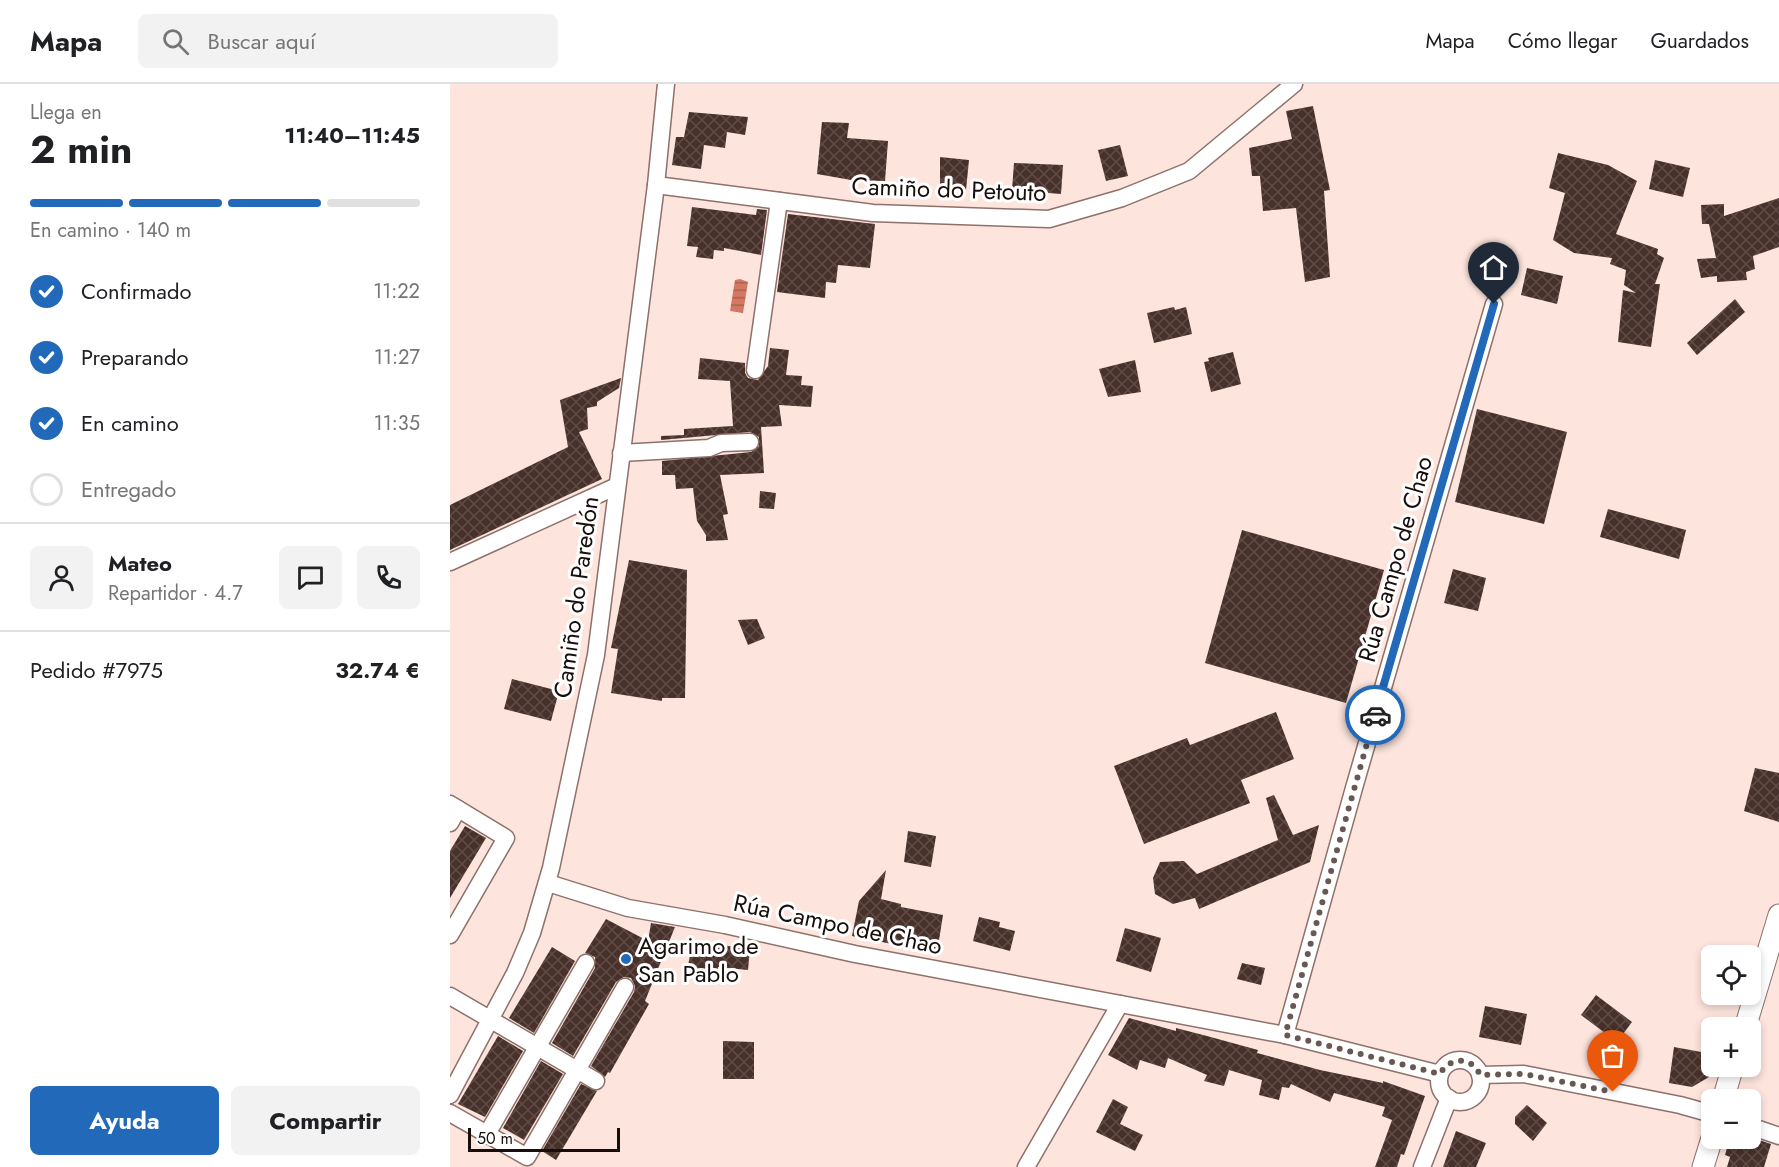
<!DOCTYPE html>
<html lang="es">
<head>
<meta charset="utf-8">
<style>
	:root { --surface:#fff; --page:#f2f2f2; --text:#202124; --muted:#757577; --line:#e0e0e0; --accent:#2269b9 }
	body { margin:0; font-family:Jost,sans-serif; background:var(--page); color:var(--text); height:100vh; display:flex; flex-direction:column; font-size:22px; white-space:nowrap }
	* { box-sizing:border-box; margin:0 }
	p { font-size:20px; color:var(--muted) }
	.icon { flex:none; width:33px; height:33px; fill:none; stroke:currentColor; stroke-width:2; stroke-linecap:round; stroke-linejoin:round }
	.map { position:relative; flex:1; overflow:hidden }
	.sheet { display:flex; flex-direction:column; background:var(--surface); width:450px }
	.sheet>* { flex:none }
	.controls { position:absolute; left:1251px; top:861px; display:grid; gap:12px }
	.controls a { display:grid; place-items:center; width:60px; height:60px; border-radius:9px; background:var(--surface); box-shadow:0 3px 9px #0003; font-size:30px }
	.scale { position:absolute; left:18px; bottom:15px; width:152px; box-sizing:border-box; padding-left:6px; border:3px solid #170d0a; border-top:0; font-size:16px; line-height:21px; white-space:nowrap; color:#170d0a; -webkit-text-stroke:4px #fff; paint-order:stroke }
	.pin { position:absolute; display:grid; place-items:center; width:51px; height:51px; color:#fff; margin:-62px -26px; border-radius:50% 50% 50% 0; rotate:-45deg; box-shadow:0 0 6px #0007 }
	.pin .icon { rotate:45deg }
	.courier { position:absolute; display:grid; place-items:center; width:60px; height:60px; margin:-30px; border:4px solid #2269b9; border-radius:50%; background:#fff; color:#222; box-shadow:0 2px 8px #0007 }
	.headline em { font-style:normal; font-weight:700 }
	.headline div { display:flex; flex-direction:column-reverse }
	.headline { display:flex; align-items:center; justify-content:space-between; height:102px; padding:0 30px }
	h1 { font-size:39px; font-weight:700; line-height:45px }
	.bar { display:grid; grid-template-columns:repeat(4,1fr); gap:9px 6px; align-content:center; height:72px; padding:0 30px }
	.bar i { height:8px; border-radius:4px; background:var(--line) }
	.bar .current { background:var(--accent) }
	.bar p { grid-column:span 4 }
	.line { display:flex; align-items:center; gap:15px; padding:0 30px; border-top:2px solid var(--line) }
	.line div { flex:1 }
	.round { display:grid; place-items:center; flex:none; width:63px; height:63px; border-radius:9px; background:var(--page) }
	ol { padding:0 30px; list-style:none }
	li { display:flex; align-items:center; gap:18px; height:66px }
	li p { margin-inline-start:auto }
	li .icon { padding:6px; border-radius:50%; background:var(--accent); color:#fff; stroke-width:4 }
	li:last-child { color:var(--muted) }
	li i { width:33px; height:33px; border:3px solid var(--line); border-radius:50% }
	.action { display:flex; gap:12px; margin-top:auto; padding:12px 30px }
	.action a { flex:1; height:69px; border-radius:9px; background:var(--accent); color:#fff; font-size:24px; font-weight:700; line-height:69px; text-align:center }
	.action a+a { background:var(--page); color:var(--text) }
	header { display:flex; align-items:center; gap:36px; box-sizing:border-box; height:84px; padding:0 30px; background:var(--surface); border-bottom:2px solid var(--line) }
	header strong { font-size:28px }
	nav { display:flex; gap:33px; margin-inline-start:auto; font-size:21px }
	.search { width:420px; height:54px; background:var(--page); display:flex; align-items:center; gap:15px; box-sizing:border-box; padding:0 21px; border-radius:9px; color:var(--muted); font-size:22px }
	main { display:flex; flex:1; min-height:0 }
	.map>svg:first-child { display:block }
	.water { fill:url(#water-rules) }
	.building { fill:url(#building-cross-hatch) }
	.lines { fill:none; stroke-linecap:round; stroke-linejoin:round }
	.minor-casing { stroke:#8d716a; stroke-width:19 }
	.tertiary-casing { stroke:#8d716a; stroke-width:23 }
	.minor { stroke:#fff; stroke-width:16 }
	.tertiary { stroke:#fff; stroke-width:21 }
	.done { stroke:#685854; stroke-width:6; stroke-dasharray:0 10.8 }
	.route { stroke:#2269b9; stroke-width:8 }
	.poi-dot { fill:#2269b9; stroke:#fff; stroke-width:2 }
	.labels { text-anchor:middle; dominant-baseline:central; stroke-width:6; stroke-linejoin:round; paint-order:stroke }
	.street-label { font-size:24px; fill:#170d0a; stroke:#fff }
	.poi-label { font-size:24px; fill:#170d0a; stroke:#fff; text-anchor:start }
</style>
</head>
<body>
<header>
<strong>Mapa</strong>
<div class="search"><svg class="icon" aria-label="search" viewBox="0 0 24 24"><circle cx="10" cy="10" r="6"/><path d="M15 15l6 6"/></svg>Buscar aquí</div>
<nav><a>Mapa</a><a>Cómo llegar</a><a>Guardados</a></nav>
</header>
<main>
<section class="sheet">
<div class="headline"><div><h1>2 min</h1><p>Llega en</p></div><em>11:40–11:45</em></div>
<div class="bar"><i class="current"></i><i class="current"></i><i class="current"></i><i></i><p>En camino · 140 m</p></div>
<ol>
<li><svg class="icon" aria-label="check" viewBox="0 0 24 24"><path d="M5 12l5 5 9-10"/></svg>Confirmado<p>11:22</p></li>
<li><svg class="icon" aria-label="check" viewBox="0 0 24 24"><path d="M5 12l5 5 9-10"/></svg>Preparando<p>11:27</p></li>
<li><svg class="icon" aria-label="check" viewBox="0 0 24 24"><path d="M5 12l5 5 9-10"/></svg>En camino<p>11:35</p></li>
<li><i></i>Entregado</li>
</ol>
<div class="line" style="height:108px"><a class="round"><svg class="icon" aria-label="person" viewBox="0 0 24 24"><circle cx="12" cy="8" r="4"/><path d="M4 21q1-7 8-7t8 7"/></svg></a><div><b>Mateo</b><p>Repartidor · 4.7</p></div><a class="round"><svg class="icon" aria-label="chat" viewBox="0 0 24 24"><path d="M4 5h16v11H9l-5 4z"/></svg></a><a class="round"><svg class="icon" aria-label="phone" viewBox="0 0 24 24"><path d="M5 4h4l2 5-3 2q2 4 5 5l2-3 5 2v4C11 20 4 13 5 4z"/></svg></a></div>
<div class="line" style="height:78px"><div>Pedido #7975</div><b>32.74 €</b></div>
<div class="action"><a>Ayuda</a><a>Compartir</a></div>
</section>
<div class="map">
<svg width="1329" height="1083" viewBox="0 0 1329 1083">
	<defs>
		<pattern id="water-rules" width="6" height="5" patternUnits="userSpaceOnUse" patternTransform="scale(1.5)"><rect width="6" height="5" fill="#d37862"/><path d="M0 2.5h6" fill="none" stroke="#aa614f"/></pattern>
		<pattern id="building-cross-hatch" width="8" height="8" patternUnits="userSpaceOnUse" patternTransform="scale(1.5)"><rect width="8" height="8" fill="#49312b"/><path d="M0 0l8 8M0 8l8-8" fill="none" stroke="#5f4c47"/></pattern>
	</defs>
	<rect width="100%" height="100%" fill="#fde4dd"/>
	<polygon class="water" points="290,195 298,198 293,229 280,227 285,196"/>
	<g class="building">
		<polygon points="863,22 880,106 874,107 880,193 855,198 846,124 813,127 810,92 802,92 799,64 842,55 836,27"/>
		<polygon points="239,28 298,33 295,51 277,48 275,64 254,61 251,85 222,81 226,53 234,53"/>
		<polygon points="372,38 399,39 397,54 438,57 435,97 401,96 367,90"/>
		<polygon points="670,61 678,92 656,97 648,66"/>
		<polygon points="1108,69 1158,81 1187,97 1166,150 1208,165 1207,170 1214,174 1205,200 1210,200 1201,263 1168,258 1173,206 1186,209 1174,201 1176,186 1160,180 1162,174 1124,169 1103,156 1115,109 1099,104"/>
		<polygon points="490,73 519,76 516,106 490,103"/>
		<polygon points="1205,76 1240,84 1233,113 1199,105"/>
		<polygon points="564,79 613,81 611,110 562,106"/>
		<polygon points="1329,114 1329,163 1303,172 1305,185 1296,188 1297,196 1267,198 1267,192 1251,194 1247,175 1266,174 1259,140 1252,140 1251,121 1274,120 1274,132"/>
		<polygon points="242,123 306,131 307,125 317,126 311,171 274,164 274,167 264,166 263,175 246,173 248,163 237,162"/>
		<polygon points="338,130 425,140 420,184 388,181 386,199 376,198 375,214 327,208"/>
		<polygon points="1077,184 1113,192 1107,220 1071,211"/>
		<polygon points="1285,215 1295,228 1247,271 1237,259"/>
		<polygon points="724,223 725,226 736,223 742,250 704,259 697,229"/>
		<polygon points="320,264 339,266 336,291 352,292 351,301 363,302 361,323 329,321 332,342 311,343 314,389 270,391 278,430 273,431 278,456 256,457 256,451 247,437 243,404 226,405 225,391 212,391 212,377 301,368 309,362 309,353 300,348 211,356 211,352 234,351 234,345 283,342 280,297 248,295 250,274 295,279 295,289 298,294 308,296 318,282"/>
		<polygon points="783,268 791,300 761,308 754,278 759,277 758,274"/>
		<polygon points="685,276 691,308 658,313 649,285"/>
		<polygon points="171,294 169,304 147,318 147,322 137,324 138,345 129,348 152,395 0,466 0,421 118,363 110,316"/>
		<polygon points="1027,325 1117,348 1094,440 1005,418"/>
		<polygon points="310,407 326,409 324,425 309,424"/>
		<polygon points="1158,425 1236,446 1229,475 1150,453"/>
		<polygon points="792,446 934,486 896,619 755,579"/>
		<polygon points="179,476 237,486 235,614 212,614 212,617 161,609 168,565 161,564"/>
		<polygon points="1003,485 1036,494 1028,527 994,519"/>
		<polygon points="307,535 315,554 298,561 288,536"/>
		<polygon points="62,595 109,607 101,637 54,625"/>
		<polygon points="826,628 844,675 791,696 800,719 694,760 664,682 737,654 740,661"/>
		<polygon points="1305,684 1329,689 1329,738 1294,727"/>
		<polygon points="824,711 843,751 869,741 860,778 749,825 745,814 723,820 705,810 703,794 710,778 734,777 747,790 828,756 816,714"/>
		<polygon points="15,742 36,754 0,814 0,767"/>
		<polygon points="458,747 486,752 481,783 454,778"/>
		<polygon points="436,786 431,815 451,820 451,823 493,831 487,869 402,852 409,817"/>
		<polygon points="529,833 550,838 549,843 565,847 560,867 523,857"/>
		<polygon points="156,835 198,857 201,839 225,843 195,917 199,920 160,989 158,988 155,993 141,982 184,908 185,902 181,894 174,893 166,898 123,972 102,959 145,884 145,873 135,869"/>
		<polygon points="675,844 711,854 701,888 666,877"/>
		<polygon points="243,857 300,865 298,886 268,883 268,890 237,886"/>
		<polygon points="102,863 125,877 84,949 59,934"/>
		<polygon points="792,879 815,884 811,901 787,895"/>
		<polygon points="1146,911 1182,938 1167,958 1131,931"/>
		<polygon points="1035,922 1077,930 1071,961 1029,953"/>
		<polygon points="679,934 726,947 726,944 757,952 808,966 807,969 870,986 933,999 933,997 975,1012 954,1071 951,1070 947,1083 925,1083 942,1036 932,1032 935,1023 884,1009 880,1018 841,1000 839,1004 832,1003 829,1016 809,1011 812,996 779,986 774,1002 754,997 757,991 718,974 715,984 690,976 687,986 658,971"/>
		<polygon points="48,952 73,967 35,1033 8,1020"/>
		<polygon points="273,957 304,958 304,995 273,995"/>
		<polygon points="1224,963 1262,970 1259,993 1242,1003 1219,999"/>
		<polygon points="91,977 113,990 74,1056 53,1044"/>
		<polygon points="131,1000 147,1007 106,1076 92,1067"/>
		<polygon points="663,1015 678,1023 670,1040 693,1051 685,1067 646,1048"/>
		<polygon points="1077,1021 1097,1039 1083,1057 1065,1040 1065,1033"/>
		<polygon points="1006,1047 1036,1059 1026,1083 993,1083"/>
		<polygon points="1300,1053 1321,1060 1314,1083 1277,1083 1280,1073 1275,1071 1280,1054"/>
	</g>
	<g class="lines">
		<defs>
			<g id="minor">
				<polyline points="206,101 423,129 599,135 672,114 739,87 844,0"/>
				<polyline points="305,286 329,117"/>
				<polyline points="171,369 259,364 271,359 300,358"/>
				<polyline points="0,478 167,402"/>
				<polyline points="0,720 56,754 0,851"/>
				<polyline points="0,739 8,725"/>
				<polyline points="98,799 178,824 275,841 405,870 835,951 990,990"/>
				<polyline points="0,912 146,997"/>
				<polyline points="835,951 904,704 1044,220"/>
				<circle cx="1010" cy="997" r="21"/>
				<polyline points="1030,991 1074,990 1230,1021 1262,1030"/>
				<polyline points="0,1011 65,889 82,849 101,784 146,571 206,101 216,0"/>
				<polyline points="0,1029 77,1073 175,903"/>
				<polyline points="1300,1042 1329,1052"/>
				<polyline points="37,1050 136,879"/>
				<polyline points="576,1083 670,920"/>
				<polyline points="972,1083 999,1014"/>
			</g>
			<g id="tertiary">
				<polyline points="1295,944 1329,831"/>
				<polyline points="1273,1016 1283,982"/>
				<polyline points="1253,1083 1262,1054"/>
			</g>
		</defs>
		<use href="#minor" class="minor-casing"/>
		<use href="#tertiary" class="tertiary-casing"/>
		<use href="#minor" class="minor"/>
		<use href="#tertiary" class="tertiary"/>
	</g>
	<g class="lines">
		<path class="done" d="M925 631 835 951 990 990C1000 972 1022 972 1030 991L1074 990 1163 1008"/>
		<polyline class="route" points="925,631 1044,220"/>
	</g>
	<circle class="poi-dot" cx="176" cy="875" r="6"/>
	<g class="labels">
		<g class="street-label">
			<text transform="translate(499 105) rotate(2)">Camiño do Petouto</text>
			<text transform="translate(945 475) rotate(-74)">Rúa Campo de Chao</text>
			<text transform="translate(126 513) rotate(-82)">Camiño do Paredón</text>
			<text transform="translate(388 840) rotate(12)">Rúa Campo de Chao</text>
		</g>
		<g class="poi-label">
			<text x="188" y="861">Agarimo de<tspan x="188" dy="28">San Pablo</tspan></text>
		</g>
	</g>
</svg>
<div class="controls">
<a><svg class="icon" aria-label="locate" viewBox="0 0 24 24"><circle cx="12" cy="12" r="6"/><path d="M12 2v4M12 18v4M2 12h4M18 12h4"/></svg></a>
<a>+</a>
<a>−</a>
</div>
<div class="scale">50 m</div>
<div class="pin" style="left:1163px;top:1008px;background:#ea580c"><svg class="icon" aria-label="bag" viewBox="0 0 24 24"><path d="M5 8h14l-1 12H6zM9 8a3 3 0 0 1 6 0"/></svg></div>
<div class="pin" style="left:1044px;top:220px;background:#1f2937"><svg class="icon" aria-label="home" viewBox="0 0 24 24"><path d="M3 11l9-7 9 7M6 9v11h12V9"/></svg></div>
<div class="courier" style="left:925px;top:631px"><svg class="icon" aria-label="car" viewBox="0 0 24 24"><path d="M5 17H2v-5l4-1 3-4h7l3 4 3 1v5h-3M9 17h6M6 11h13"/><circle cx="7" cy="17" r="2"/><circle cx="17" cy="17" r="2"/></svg></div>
</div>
</main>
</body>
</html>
